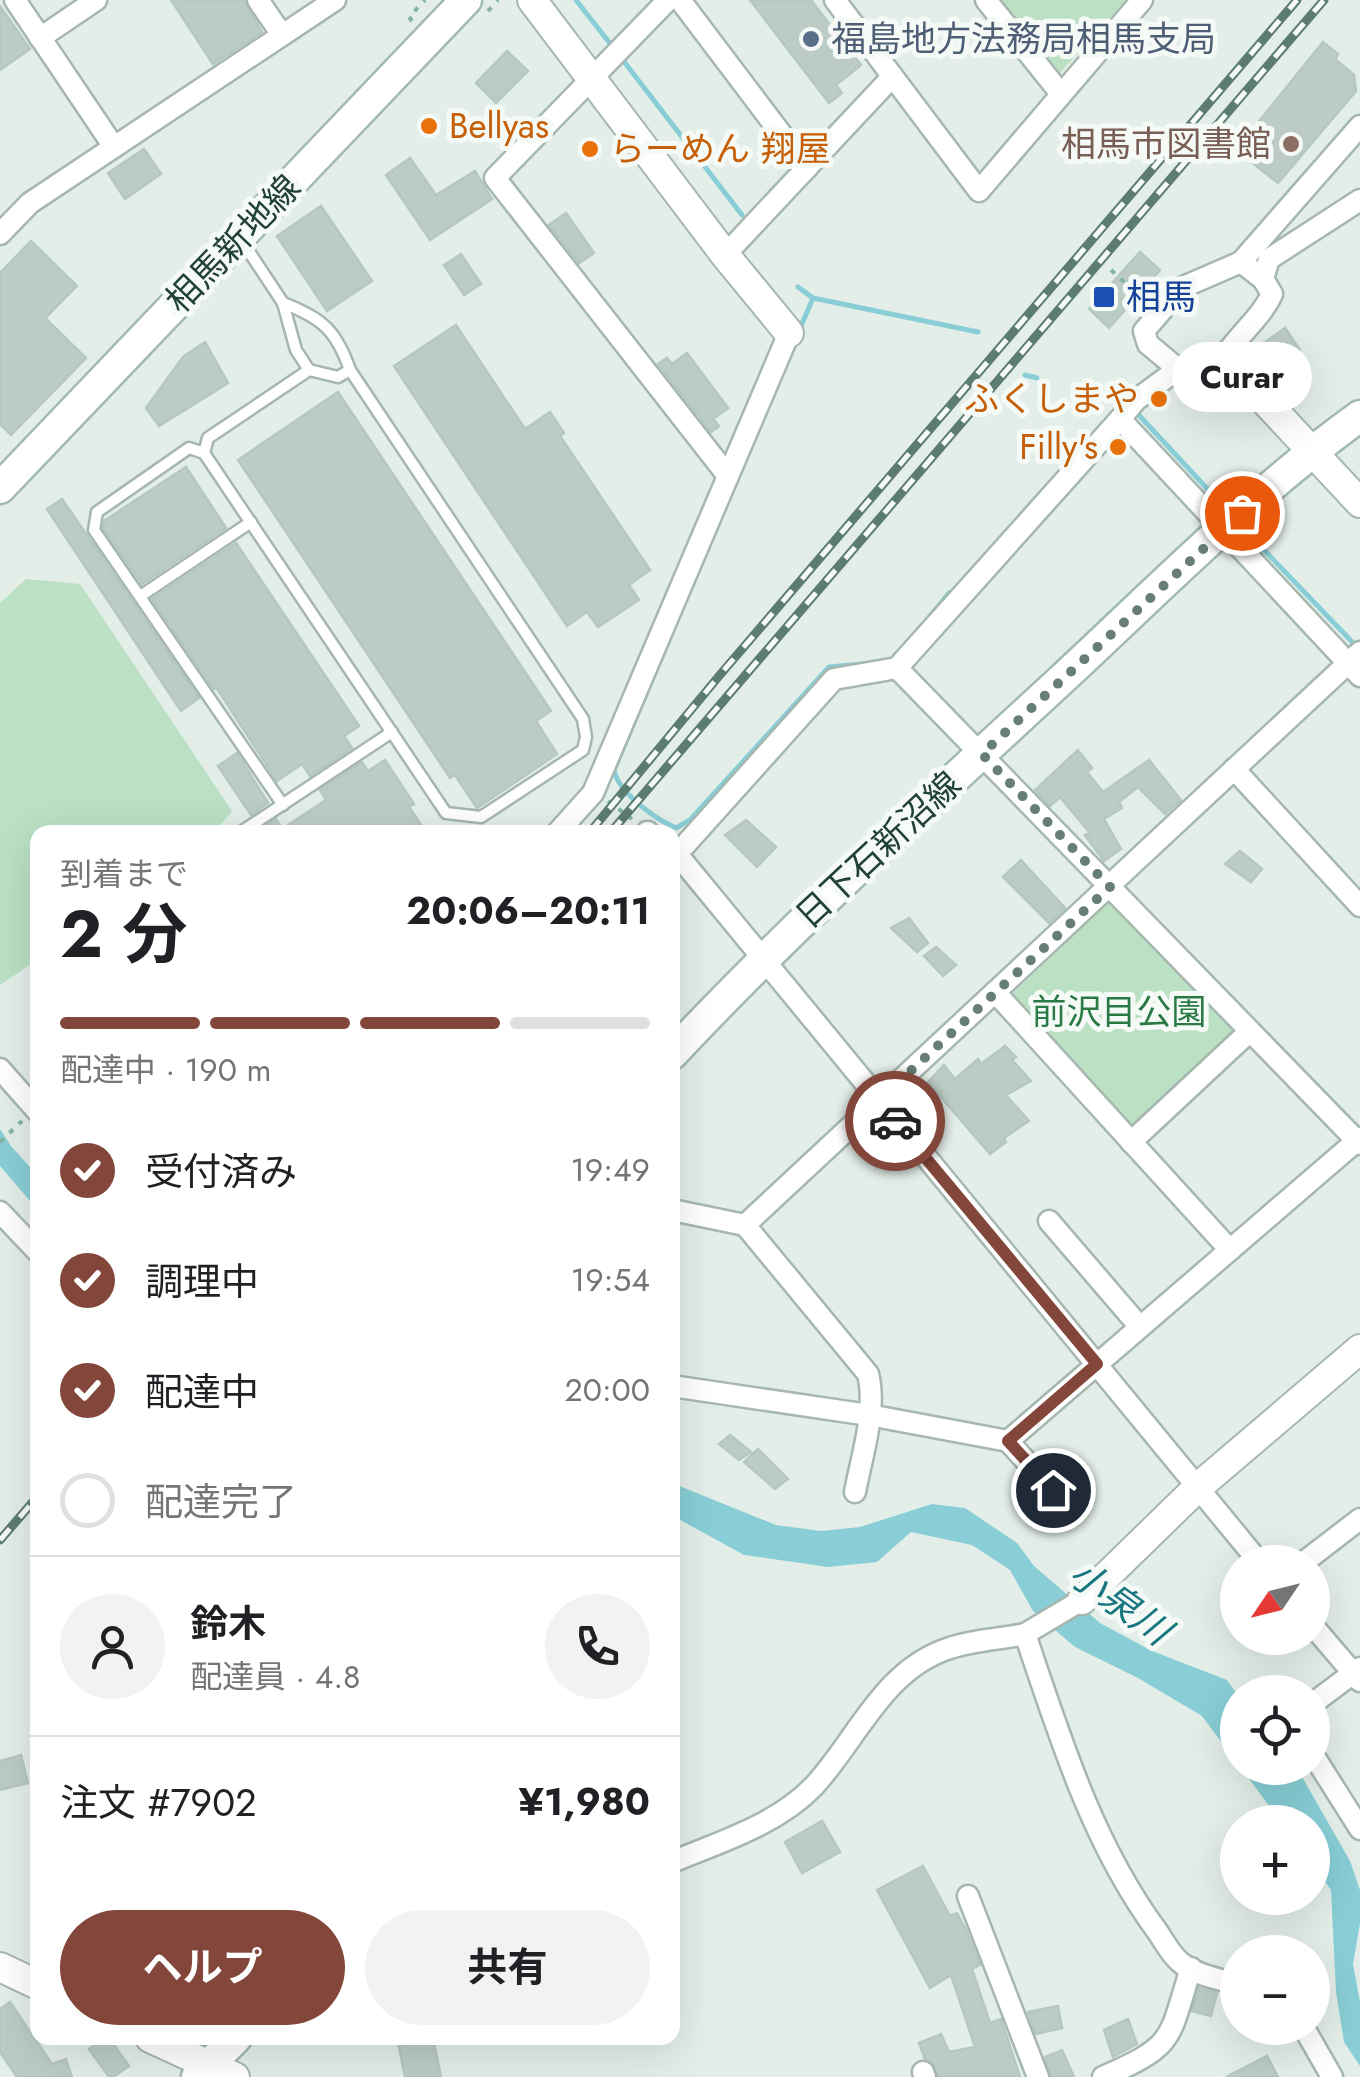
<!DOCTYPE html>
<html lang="ja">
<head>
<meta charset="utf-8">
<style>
	:root { --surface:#fff; --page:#f2f2f2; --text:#202124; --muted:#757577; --line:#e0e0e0; --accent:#82463a }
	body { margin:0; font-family:Jost,"Noto Sans JP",sans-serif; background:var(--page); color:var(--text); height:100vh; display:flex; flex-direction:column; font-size:38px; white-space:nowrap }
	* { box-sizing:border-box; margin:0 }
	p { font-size:32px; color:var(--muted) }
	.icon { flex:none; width:55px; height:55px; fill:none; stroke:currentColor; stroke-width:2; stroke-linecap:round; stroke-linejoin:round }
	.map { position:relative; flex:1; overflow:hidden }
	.panel { position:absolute; left:30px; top:825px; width:650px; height:1220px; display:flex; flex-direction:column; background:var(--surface); border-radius:20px; box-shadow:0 10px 40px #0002 }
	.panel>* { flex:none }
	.needle { width:65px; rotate:235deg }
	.buttons { position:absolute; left:1220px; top:1545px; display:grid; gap:20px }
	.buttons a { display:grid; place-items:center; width:110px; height:110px; border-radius:50%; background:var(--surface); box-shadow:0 10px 40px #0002; font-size:50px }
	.pin { position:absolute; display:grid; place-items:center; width:85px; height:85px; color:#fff; margin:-42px; border:5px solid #fff; border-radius:50%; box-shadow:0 2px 10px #0007 }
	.courier { position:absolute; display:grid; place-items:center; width:100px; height:100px; margin:-50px; border:8px solid #82463a; border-radius:50%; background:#fff; color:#222; box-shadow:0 2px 12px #0007 }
	.bubble { position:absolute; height:70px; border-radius:35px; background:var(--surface); box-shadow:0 10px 40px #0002; font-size:32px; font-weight:700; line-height:70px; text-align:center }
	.head em { font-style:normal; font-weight:700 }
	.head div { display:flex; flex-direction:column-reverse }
	.head { display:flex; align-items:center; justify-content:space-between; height:170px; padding:0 30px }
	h1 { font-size:65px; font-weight:700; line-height:75px }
	.bar { display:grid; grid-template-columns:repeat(4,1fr); gap:15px 10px; align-content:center; height:120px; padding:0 30px }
	.bar i { height:12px; border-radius:8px; background:var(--line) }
	.bar .active { background:var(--accent) }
	.bar p { grid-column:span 4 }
	.line { display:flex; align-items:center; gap:25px; padding:0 30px; border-top:2px solid var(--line) }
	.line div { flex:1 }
	.round { display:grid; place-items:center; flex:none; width:105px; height:105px; border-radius:52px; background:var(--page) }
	ol { padding:0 30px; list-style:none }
	li { display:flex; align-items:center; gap:30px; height:110px }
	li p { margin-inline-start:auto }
	li .icon { padding:10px; border-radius:50%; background:var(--accent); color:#fff; stroke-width:4 }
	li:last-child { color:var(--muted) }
	li i { width:55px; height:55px; border:5px solid var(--line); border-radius:50% }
	.action { display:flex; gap:20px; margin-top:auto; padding:20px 30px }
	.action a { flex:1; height:115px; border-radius:60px; background:var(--accent); color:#fff; font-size:40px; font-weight:700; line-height:115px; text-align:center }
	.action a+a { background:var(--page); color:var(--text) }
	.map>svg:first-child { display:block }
	.green { fill:#bbe0c3 }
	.water { fill:#89ced6 }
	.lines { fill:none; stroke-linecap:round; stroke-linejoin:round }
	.stream { stroke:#89ced6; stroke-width:5 }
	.building { fill:#bcccc4; stroke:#b5c8bf; stroke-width:2.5 }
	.service-casing { stroke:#a6b7b0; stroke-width:15 }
	.minor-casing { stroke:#a6b7b0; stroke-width:25 }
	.tertiary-casing { stroke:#a6b7b0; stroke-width:32 }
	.secondary-casing { stroke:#a1bab0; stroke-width:35 }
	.path { stroke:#82b3a1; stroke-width:4; stroke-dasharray:5 8; stroke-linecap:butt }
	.service { stroke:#fff; stroke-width:10 }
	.minor { stroke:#fff; stroke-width:20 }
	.tertiary { stroke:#fff; stroke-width:28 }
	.secondary { stroke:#fff; stroke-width:30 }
	.rail-casing { stroke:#5c7c72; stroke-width:9 }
	.rail { stroke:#f5faf7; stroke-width:5; stroke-dasharray:15; stroke-linecap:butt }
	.done { stroke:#667e75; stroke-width:10; stroke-dasharray:0 18 }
	.route { stroke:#82463a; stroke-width:12 }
	.service-dot { fill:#5c6f8a; stroke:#f5faf7; stroke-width:4 }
	.food-dot { fill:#e8710a; stroke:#f5faf7; stroke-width:4 }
	.education-dot { fill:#8d6e63; stroke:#f5faf7; stroke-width:4 }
	.transit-dot { fill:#1a4fb4; stroke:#f5faf7; stroke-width:4 }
	.labels { text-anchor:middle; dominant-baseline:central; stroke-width:10; stroke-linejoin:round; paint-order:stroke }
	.service-label { font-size:35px; fill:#4e5e75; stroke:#f5faf7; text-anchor:start }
	.food-label { font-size:35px; fill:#c56008; stroke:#f5faf7; text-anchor:start }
	.education-label { font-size:35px; fill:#785e54; stroke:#f5faf7; text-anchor:end }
	.street-label { font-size:35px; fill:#224137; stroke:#f5faf7 }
	.transit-label { font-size:35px; fill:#164399; stroke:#f5faf7; text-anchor:start }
	.park-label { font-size:35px; fill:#297a44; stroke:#f5faf7 }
	.water-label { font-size:38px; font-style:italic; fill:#187681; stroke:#f5faf7 }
</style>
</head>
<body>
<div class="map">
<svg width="1360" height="2077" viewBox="0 0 1360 2077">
	<rect width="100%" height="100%" fill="#e4eee9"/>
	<g class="green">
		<polygon points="999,0 1126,0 1058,75"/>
		<polygon points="26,579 80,584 232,811 215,832 38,832 37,960 0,985 0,603"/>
		<polygon points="1107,903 1115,903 1234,1026 1234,1038 1136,1128 1127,1128 1011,995"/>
	</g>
	<g class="water">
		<polygon points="0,1129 11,1146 37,1175 37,1209 0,1166"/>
		<polygon points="672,1483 776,1525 821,1531 860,1527 932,1504 965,1508 1017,1543 1034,1566 1100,1623 1152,1651 1227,1680 1237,1694 1237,1763 1202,1716 1138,1678 1075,1647 1033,1611 1010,1570 972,1545 911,1532 877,1562 828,1567 744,1555 673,1516"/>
		<polygon points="1241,1768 1297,1768 1350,1861 1360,1890 1360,1923 1353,1964 1360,2002 1360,2066 1344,2042 1336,1992 1331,1890 1313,1865 1312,1822 1281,1822"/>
	</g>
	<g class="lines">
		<g class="stream">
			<polyline points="576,0 612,46"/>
			<polyline points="622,59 742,215"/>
			<polyline points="798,287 813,298 978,332"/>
			<polyline points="798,333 813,298"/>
			<polyline points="1025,375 1037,378"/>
			<polyline points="1136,412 1227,510"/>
			<polyline points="1241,526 1358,648"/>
			<polyline points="926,621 949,593"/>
			<path d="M668 642 614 770C618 792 655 819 676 828L690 820 829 667 863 664"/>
		</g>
	</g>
	<g class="building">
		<polygon points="171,0 244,0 262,32 213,64"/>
		<polygon points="750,0 811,0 861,65 836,85 842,93 829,103"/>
		<polygon points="0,6 30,49 0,70"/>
		<polygon points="1323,42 1338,54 1335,59 1354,75 1356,91 1278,183 1236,150"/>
		<polygon points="507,51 528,71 496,103 476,83"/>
		<polygon points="144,149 161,174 125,199 108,173"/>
		<polygon points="410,158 436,195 475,171 492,199 430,240 386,175"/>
		<polygon points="321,206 372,281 327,311 277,236"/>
		<polygon points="566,213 594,253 579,263 549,225"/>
		<polygon points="31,241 77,286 45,318 86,358 11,435 0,424 0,273"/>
		<polygon points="1140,252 1160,270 1109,328 1089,309"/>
		<polygon points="461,254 481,284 464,295 444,265"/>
		<polygon points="456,325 525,429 550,412 564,433 560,436 650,570 629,585 639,600 598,627 587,612 567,626 394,366"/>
		<polygon points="1285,328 1300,350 1270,375 1256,358 1256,349"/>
		<polygon points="205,342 228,383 159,426 146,408 183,357"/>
		<polygon points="687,353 728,408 713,419 719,426 711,432 658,364 667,358 672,364"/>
		<polygon points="338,392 551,711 536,721 557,754 477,808 455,775 450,778 238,460"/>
		<polygon points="186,467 226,528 142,584 103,528 104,521"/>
		<polygon points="62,499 199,698 181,711 47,509"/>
		<polygon points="236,543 359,726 344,736 352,748 310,776 302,764 277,781 216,687 214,689 152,599"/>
		<polygon points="1078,750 1092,768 1087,772 1103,792 1149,760 1181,800 1165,814 1138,787 1119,802 1122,808 1104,819 1121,849 1104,861 1085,835 1090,833 1060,797 1050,806 1035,790"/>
		<polygon points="237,753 268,803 251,815 218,766"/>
		<polygon points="385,760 414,804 409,807 426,832 263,832 261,829 276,819 282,829 326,800 320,790 362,762 368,771"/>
		<polygon points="746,820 776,847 757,867 725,835"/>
		<polygon points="1240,851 1262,869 1251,882 1225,864"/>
		<polygon points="1021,860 1065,908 1049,923 1003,877"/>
		<polygon points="909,918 928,943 917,952 891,928"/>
		<polygon points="936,947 956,965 943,976 924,956"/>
		<polygon points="1005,1046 1016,1057 1012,1060 1031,1081 1006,1095 1029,1121 1004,1138 1006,1142 990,1154 928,1082 944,1065 955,1079 978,1059 981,1064"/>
		<polygon points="730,1435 751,1452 739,1460 719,1444"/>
		<polygon points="758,1449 788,1479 775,1489 744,1462"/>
		<polygon points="21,1755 28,1783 0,1790 0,1761"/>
		<polygon points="822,1821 840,1852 802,1873 785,1842"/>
		<polygon points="923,1866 950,1916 957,1913 966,1930 980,1965 972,1969 990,2023 1001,2019 1020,2077 938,2077 935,2066 925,2059 919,2043 941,2034 949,2052 975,2047 951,1975 930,1988 877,1890"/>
		<polygon points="1199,1988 1217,1993 1211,2016 1192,2011"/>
		<polygon points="10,2002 52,2064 66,2059 72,2077 17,2077 0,2052 0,2009"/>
		<polygon points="1058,2006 1062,2028 1036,2034 1028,2012"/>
		<polygon points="1128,2019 1137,2044 1113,2057 1104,2030"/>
		<polygon points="105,2038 109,2038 129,2066 113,2077 109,2077 89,2049"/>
		<polygon points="397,2038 433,2038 441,2077 405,2077"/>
		<polygon points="1062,2050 1074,2077 1051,2077 1045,2057"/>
		<polygon points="1267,2056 1278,2077 1226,2077"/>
	</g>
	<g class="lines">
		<defs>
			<g id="service">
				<polyline points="242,241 283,303"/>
				<path d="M283 303C322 318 336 330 350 370L338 377 309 370 296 350Z"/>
				<polyline points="309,370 208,438 204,453 446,813 481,817 583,750 586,737 583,719 350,370"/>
				<polyline points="204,453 189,448 97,512 94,530 283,805"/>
				<polyline points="142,595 251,522"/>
				<polyline points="241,832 392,732"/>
			</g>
			<g id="minor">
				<polyline points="15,0 114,147"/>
				<polyline points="258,0 282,35"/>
				<polyline points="668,0 495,178 728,476"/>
				<polyline points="680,0 807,168"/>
				<polyline points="835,0 979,191 1142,0"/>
				<polyline points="986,0 1061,94"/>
				<polyline points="40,38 96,0"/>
				<polyline points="0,234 30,203 335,0"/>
				<polyline points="725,255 892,77"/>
				<path d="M1241 262 1263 279 1272 294C1261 318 1239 334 1224 357L1178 369 1148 344 1144 331 1181 288Z"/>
				<polyline points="1241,262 1360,126"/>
				<polyline points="1263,279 1269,259 1360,200"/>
				<polyline points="1120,419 1136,400 1178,369"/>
				<polyline points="897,668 1360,1144"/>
				<polyline points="1234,769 1360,906"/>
				<polyline points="558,832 593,793 789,333"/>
				<polyline points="647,832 648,832"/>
				<polyline points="995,992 1230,1250"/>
				<polyline points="0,1069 38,1112"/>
				<polyline points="1131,1142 1250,1031"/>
				<polyline points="672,1210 745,1225 1360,652"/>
				<polyline points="0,1212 38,1252"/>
				<polyline points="1049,1221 1140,1327"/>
				<path d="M745 1225 868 1374C877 1410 862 1455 855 1492"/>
				<polyline points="672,1386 869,1415 1008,1441 1360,1138"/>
				<polyline points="1008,1441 1053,1491"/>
				<polyline points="1259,1562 677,854 834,679 897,668 1120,419 1360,676"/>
				<polyline points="1304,1562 1360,1519"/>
				<path d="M1082 1600 1025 1634C1060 1737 1092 1843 1157 1931 1164 1941 1171 1955 1180 1962 1195 1975 1219 1979 1238 1984"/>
				<polyline points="1312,1625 1360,1681"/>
				<polyline points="1312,1704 1360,1668"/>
				<polyline points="1312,1753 1360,1829"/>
				<path d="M672 1862C720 1842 776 1825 813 1787 857 1740 883 1669 950 1648 974 1640 1001 1639 1025 1634"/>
				<polyline points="968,1896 1038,2077"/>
				<polyline points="1304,2028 1332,2077"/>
				<polyline points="923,2072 925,2077"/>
				<path d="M1103 2077C1176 2045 1168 2041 1191 1968"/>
			</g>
			<g id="tertiary">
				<polyline points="532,0 725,255 789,333"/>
				<polyline points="1224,357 1360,503"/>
				<polyline points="1082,1600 1197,1488 1360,1349"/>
				<polyline points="0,1967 38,1985"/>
				<polyline points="150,2038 235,2077"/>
			</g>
			<g id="secondary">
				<polyline points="0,488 466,0"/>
				<path d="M672 1054C795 923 928 803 1060 681 1157 591 1252 494 1360 416"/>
				<polyline points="197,2077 236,2038"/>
			</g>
		</defs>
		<use href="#service" class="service-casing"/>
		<use href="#minor" class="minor-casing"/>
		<use href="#tertiary" class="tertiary-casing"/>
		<use href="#secondary" class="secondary-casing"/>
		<g class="path">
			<polyline points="488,11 498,0"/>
			<polyline points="412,21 409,17 425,0"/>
			<polyline points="1111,270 1144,300"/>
			<polyline points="608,801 632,819"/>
			<polyline points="0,1142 22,1121"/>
		</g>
		<use href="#service" class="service"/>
		<use href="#minor" class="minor"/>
		<use href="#tertiary" class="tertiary"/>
		<use href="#secondary" class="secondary"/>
		<defs>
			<g id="rail">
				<polyline points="590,832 719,676 1297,0"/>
				<polyline points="611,832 1324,0"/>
				<polyline points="0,1540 38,1496"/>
			</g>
		</defs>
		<use href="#rail" class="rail-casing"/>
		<use href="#rail" class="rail"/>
	</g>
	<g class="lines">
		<polyline class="done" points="895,1121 878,1101 1110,887 982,754 1242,513"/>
		<polyline class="route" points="895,1121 1097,1364 1008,1441 1053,1490"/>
	</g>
	<circle class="service-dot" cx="811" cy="39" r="10"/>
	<g class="food-dot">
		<circle cx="429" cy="126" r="10"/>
		<circle cx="590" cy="149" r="10"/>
		<circle cx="1159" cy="399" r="10"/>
		<circle cx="1118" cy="447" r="10"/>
	</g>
	<circle class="education-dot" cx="1291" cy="144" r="10"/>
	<rect class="transit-dot" x="1092" y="285" width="24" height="24" rx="5"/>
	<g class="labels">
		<g class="service-label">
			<text x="831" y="39">福島地方法務局相馬支局</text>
		</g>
		<g class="food-label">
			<text x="449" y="126">Bellyas</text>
			<text x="610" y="149">らーめん 翔屋</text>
			<text x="1139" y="399" text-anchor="end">ふくしまや</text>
			<text x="1098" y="447" text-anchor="end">Filly's</text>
		</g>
		<g class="education-label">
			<text x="1271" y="144">相馬市図書館</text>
		</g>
		<g class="street-label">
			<text transform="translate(233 244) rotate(-46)">相馬新地線</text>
			<text transform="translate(878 850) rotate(-43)">日下石新沼線</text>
		</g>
		<g class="transit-label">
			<text x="1126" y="297">相馬</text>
		</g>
		<g class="park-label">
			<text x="1119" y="1012">前沢目公園</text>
		</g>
		<g class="water-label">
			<text transform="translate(1120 1602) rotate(36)">小泉川</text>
		</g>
	</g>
</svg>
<div class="buttons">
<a><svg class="needle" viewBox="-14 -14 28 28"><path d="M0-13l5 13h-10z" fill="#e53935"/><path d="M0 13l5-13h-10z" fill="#757577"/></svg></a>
<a><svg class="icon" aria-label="locate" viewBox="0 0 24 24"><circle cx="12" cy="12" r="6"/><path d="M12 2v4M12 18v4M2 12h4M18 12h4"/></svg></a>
<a>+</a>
<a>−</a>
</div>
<div class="pin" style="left:1242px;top:513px;background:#ea580c"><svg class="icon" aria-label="bag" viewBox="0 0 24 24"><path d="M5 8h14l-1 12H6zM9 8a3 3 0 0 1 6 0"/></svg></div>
<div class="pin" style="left:1053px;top:1490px;background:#1f2937"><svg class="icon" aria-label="home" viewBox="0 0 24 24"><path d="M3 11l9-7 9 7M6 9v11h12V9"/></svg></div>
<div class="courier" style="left:895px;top:1121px"><svg class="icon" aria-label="car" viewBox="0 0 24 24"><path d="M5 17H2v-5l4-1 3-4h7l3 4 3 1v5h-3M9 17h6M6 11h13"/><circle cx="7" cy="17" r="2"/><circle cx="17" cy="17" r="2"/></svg></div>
<div class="bubble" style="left:1172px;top:342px;width:140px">Curar</div>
<section class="panel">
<div class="head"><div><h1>2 分</h1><p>到着まで</p></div><em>20:06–20:11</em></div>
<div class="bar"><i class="active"></i><i class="active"></i><i class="active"></i><i></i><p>配達中 · 190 m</p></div>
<ol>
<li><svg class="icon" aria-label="check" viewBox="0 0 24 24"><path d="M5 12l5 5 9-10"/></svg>受付済み<p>19:49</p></li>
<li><svg class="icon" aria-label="check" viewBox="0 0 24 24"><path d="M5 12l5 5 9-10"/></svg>調理中<p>19:54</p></li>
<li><svg class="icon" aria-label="check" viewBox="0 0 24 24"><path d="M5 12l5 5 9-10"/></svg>配達中<p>20:00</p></li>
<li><i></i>配達完了</li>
</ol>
<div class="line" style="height:180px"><a class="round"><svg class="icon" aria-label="person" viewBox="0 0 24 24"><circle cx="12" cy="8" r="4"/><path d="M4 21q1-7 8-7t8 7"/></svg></a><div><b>鈴木</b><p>配達員 · 4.8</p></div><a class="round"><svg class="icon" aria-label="phone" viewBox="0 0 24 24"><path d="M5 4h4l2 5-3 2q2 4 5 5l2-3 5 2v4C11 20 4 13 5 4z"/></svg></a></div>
<div class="line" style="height:130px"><div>注文 #7902</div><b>¥1,980</b></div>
<div class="action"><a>ヘルプ</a><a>共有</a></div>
</section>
</div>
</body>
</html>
